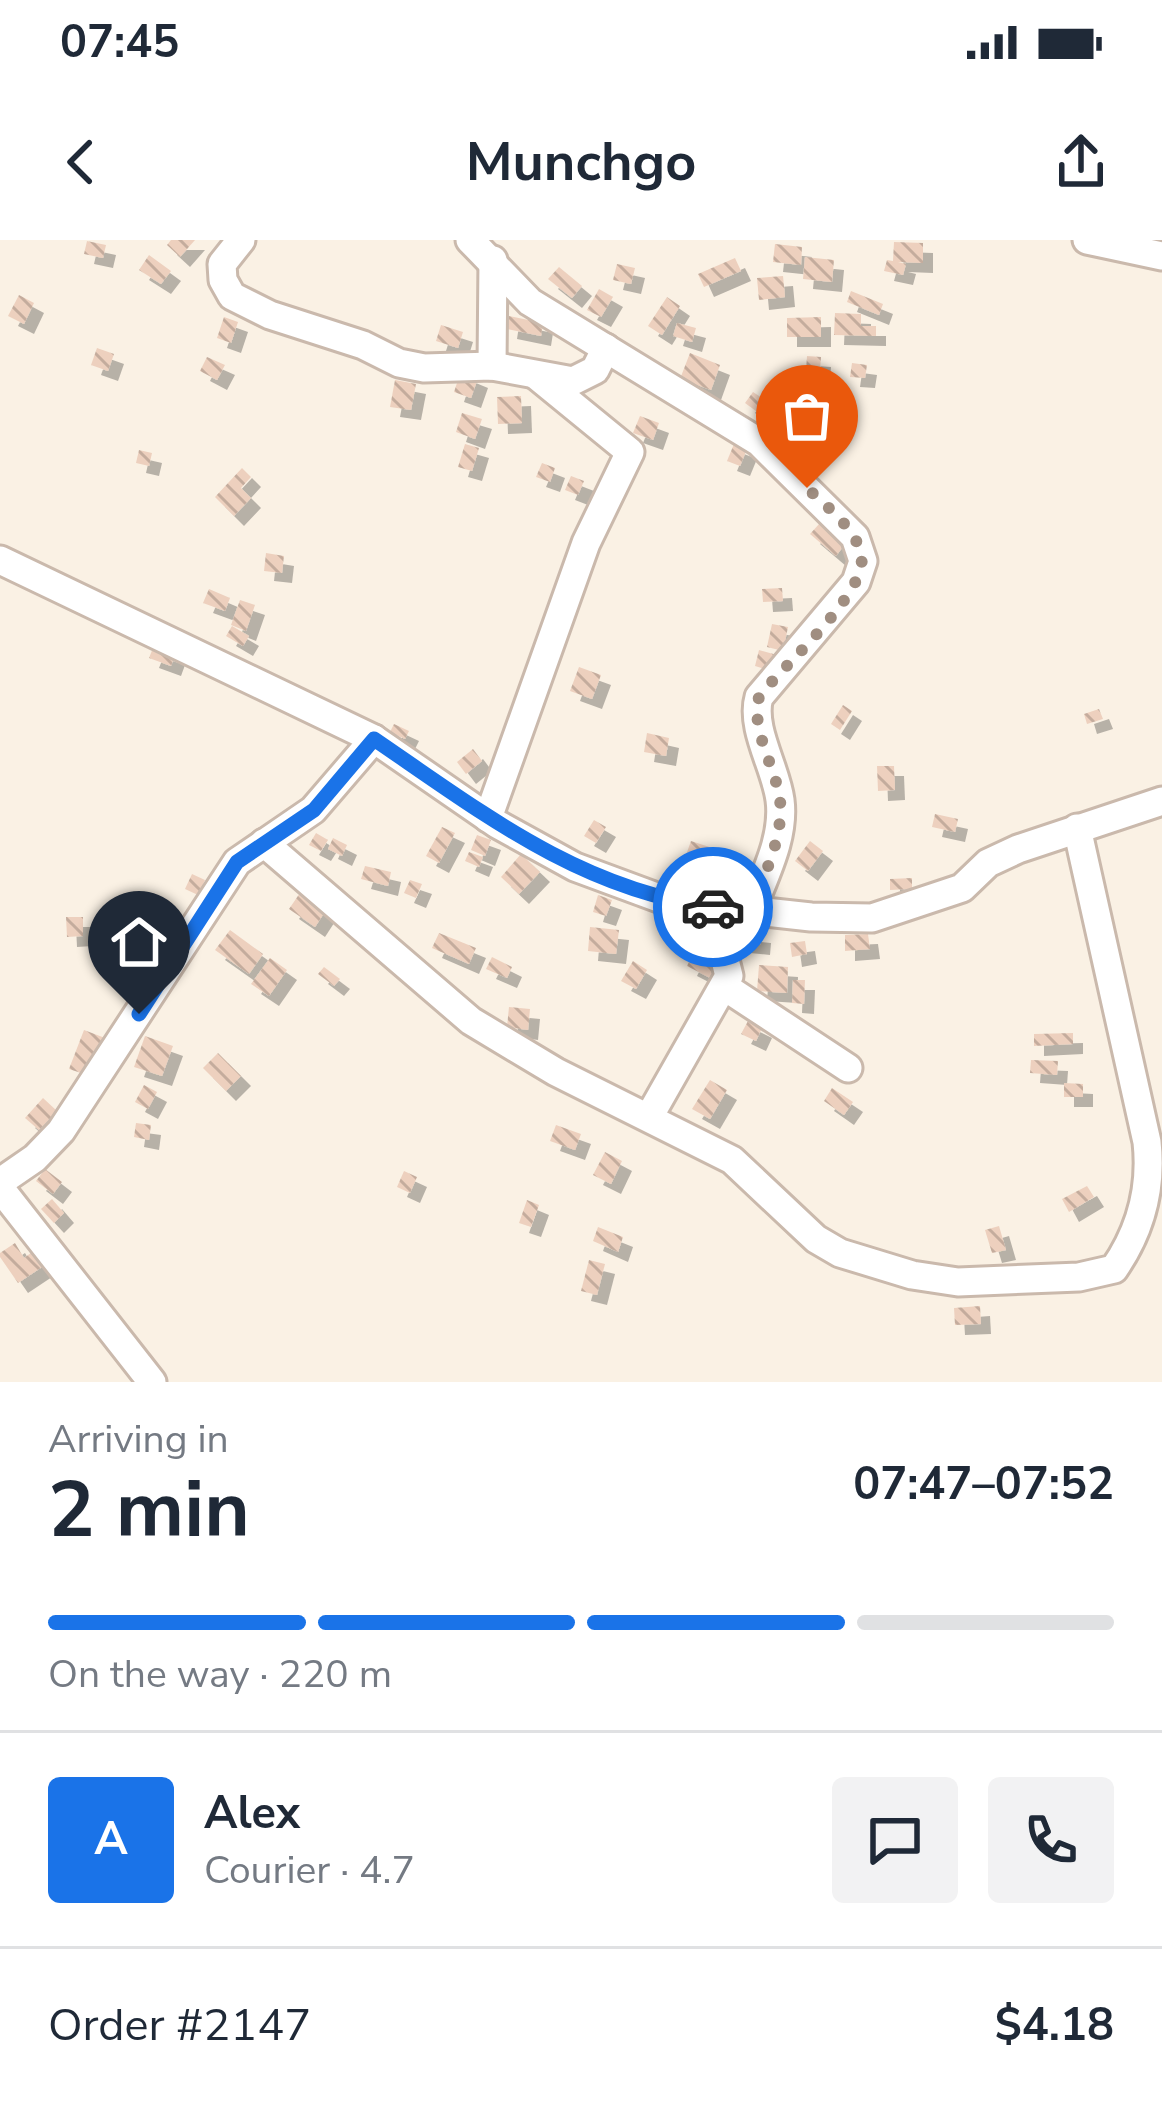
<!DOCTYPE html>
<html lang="en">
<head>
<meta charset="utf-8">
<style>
	:root { --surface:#fff; --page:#f2f2f3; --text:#1f2937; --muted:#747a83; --line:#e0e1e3; --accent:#1a73e8 }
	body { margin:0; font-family:"Nunito Sans",sans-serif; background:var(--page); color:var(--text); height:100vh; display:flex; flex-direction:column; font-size:45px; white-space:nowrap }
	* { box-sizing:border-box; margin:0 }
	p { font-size:39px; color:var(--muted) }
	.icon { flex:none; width:66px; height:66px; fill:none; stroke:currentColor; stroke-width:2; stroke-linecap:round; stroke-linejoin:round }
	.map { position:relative; height:1142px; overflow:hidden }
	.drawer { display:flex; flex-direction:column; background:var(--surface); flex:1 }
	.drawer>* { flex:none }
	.pin { position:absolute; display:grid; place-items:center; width:102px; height:102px; color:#fff; margin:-123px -51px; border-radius:50% 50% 50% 0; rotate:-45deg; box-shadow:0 0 12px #0007 }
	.pin .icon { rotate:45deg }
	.courier { position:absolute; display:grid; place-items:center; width:120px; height:120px; margin:-60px; border:9px solid #1a73e8; border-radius:50%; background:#fff; color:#222; box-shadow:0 3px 15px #0007 }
	.head em { font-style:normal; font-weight:700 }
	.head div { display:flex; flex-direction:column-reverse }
	.head { display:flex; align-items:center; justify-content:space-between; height:204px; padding:0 48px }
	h1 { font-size:78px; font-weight:700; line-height:90px }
	.bar { display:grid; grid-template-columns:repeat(4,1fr); gap:18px 12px; align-content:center; height:144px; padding:0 48px }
	.bar i { height:15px; border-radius:9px; background:var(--line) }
	.bar .on { background:var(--accent) }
	.bar p { grid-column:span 4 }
	.line { display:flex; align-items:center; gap:30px; padding:0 48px; border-top:3px solid var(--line) }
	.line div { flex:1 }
	.round { display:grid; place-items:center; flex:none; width:126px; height:126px; border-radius:12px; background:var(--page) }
	.status { display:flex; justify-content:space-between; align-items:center; height:84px; padding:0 60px; background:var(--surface); direction:ltr }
	.status svg { height:33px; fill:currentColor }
	header { display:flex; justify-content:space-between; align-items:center; height:156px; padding:0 48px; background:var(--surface); font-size:54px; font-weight:700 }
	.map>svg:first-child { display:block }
	.building { fill:url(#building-back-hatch); filter:url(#shadow) }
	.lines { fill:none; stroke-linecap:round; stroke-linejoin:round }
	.minor-casing { stroke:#cab9ac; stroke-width:33 }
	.minor { stroke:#fff; stroke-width:27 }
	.done { stroke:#a08e81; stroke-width:12; stroke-dasharray:0 21.6 }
	.route { stroke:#1a73e8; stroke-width:15 }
</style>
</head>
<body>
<div class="status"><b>07:45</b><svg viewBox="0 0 49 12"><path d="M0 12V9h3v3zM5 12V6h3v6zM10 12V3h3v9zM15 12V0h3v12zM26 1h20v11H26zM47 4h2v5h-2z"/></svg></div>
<header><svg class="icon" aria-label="back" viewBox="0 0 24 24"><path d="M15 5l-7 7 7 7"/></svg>Munchgo<svg class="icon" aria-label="share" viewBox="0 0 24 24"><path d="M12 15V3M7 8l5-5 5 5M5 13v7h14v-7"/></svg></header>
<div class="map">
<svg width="1162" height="1142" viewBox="0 0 1162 1142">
	<defs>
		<pattern id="building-back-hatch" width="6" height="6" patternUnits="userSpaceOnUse" patternTransform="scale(3)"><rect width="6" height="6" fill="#edd0be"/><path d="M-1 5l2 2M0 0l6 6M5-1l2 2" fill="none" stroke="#c4ac9d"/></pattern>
		<filter id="shadow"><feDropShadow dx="10" dy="10" stdDeviation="0" flood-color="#0004"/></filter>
	</defs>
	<rect width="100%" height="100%" fill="#faf1e4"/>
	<g class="building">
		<polygon points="171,0 195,0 180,17 167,5"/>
		<polygon points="87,1 106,5 103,18 84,14"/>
		<polygon points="894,2 923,3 923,23 898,22 906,24 903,35 884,31 887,20 893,21"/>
		<polygon points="775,4 802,7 801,25 773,22"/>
		<polygon points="149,15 171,31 161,44 139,30"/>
		<polygon points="805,17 834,20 832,42 803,39"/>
		<polygon points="735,18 741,31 704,47 698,34"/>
		<polygon points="617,24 635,28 631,44 613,40"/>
		<polygon points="559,27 582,46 572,58 548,39"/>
		<polygon points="783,36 785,57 759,60 757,38"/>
		<polygon points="599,49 613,57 601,77 587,70"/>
		<polygon points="851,51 883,64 879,75 847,62"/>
		<polygon points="19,55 34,63 24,84 8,76"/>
		<polygon points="667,57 680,66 662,95 648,86"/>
		<polygon points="835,73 861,74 861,86 876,86 876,96 834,95"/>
		<polygon points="509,76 543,83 541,96 507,89"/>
		<polygon points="224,77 238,82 231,103 217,98"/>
		<polygon points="821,77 821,97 787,97 787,78"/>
		<polygon points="677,83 696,88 692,102 673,96"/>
		<polygon points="441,85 463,92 458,108 436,101"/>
		<polygon points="97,108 114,114 108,131 91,125"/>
		<polygon points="690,113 720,125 711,150 680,139"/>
		<polygon points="807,116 821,117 820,130 806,130"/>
		<polygon points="207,117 225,125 217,140 200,131"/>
		<polygon points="852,123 867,125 865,138 850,137"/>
		<polygon points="461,131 478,138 471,158 454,152"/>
		<polygon points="395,140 416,144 411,170 390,167"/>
		<polygon points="753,152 777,168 768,180 745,163"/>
		<polygon points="521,156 522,183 498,184 497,157"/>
		<polygon points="462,173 482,179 475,199 456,192"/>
		<polygon points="640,176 659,183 653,200 633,193"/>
		<polygon points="465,204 479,208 472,231 458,227"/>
		<polygon points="734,204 747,209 740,226 727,221"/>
		<polygon points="139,210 152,213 149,226 136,223"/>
		<polygon points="542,223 555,228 550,242 536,237"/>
		<polygon points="242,228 251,237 241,248 251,258 234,276 215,257"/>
		<polygon points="571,236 584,241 578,255 565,250"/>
		<polygon points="820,283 845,304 836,316 810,294"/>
		<polygon points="266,313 284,316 282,333 264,331"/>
		<polygon points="782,348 783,361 763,362 762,349"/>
		<polygon points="209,349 230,358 225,371 203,363"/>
		<polygon points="240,360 255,365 246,391 231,385"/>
		<polygon points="772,384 788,387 783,411 767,407"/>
		<polygon points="232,386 249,396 243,406 226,396"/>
		<polygon points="153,408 175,415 171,426 149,418"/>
		<polygon points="759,410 777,415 772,431 755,426"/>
		<polygon points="579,427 601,435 592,459 570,451"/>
		<polygon points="843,465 852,471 840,490 831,484"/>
		<polygon points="1099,469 1103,479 1087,484 1084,474"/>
		<polygon points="394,484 409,491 405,499 390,492"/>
		<polygon points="647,493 669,498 666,516 644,512"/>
		<polygon points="473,509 482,521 466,534 457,522"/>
		<polygon points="877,526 894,526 895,550 878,551"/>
		<polygon points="935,574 958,579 955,592 932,587"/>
		<polygon points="594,580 606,587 596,603 584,596"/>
		<polygon points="442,587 455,593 439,623 426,616"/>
		<polygon points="316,593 328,600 321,611 309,605"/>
		<polygon points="477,595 491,600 485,616 471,610"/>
		<polygon points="333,598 347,605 342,616 328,609"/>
		<polygon points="691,601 731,614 726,627 686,615"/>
		<polygon points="810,601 823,611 808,631 795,621"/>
		<polygon points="469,612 483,617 479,627 465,621"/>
		<polygon points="521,614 540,632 519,654 501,637"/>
		<polygon points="365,626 391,632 388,646 361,639"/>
		<polygon points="731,628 744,631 737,659 724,656"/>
		<polygon points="192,634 205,640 198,655 185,649"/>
		<polygon points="912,638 912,649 890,650 890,639"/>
		<polygon points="410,640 422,644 416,658 404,653"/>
		<polygon points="302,650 328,667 315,687 289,669"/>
		<polygon points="598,655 612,660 606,676 593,672"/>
		<polygon points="66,677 83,677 83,696 67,697"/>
		<polygon points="590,687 619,690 616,714 588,711"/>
		<polygon points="230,690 263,714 249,734 215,710"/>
		<polygon points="741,691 761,693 760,705 740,703"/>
		<polygon points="439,693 476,708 469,724 432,708"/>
		<polygon points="868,694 870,709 845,711 845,695"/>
		<polygon points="805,701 807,714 792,717 790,703"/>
		<polygon points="697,706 727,720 716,741 687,726"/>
		<polygon points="492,717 512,727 507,738 486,729"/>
		<polygon points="270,718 287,730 269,756 251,744"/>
		<polygon points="633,721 647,730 636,749 621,741"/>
		<polygon points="759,725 788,727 787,753 757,751"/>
		<polygon points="324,727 340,739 334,746 318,734"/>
		<polygon points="793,740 805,740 804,764 792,763"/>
		<polygon points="509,767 530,769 528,790 507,787"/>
		<polygon points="748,781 762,788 756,801 741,794"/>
		<polygon points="84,790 105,798 90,836 69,829"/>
		<polygon points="1073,793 1073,804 1034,806 1034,794"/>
		<polygon points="145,796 173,806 162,836 134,827"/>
		<polygon points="218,813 241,836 226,851 203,828"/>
		<polygon points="1031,820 1058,821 1057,835 1030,833"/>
		<polygon points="710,840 727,850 710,879 692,869"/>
		<polygon points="1064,843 1083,844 1083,857 1064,857"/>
		<polygon points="144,845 157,852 148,869 135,862"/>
		<polygon points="832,848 853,862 844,875 824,861"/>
		<polygon points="43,858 57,871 39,890 25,878"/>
		<polygon points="136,883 151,885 149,900 134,897"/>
		<polygon points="556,885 581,894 575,910 550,901"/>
		<polygon points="605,912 622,921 611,944 593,935"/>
		<polygon points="45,929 62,942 53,954 36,941"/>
		<polygon points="404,931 417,937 410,953 397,947"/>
		<polygon points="1087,946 1094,957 1069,972 1062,959"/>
		<polygon points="52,959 64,973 54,983 41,969"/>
		<polygon points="527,960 539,965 531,987 519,983"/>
		<polygon points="999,986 1006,1010 992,1013 985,990"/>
		<polygon points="598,987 623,997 618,1012 593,1001"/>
		<polygon points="15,1003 24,1018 35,1010 45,1025 18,1043 0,1017 0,1013"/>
		<polygon points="589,1020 605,1024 597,1055 581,1051"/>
		<polygon points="980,1066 981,1084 955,1085 954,1068"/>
	</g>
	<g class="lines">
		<defs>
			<g id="minor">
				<polyline points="241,0 222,24 223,40 232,56 270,75 363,105 399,123 424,128 492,126 573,141 595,130 606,108"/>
				<path d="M470 0 530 62 759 202 855 297 863 321 856 342 759 457C750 488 776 528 780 560 785 598 764 636 751 671"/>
				<polyline points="1087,0 1162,16"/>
				<polyline points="492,126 493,20"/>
				<polyline points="0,320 374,499 497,584 575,627 667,661 811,677 872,678 962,648 988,623 1018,609 1162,561"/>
				<polyline points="488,578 586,303 630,212 537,136"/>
				<path d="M264 603 471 781 556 832 732 920 816 999 840 1013 912 1035 958 1042 1079 1037 1114 1029C1141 990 1152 948 1147 902L1077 588"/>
				<polyline points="725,747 848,828"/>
				<polyline points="649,877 729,736 724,716 667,661"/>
				<polyline points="0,942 35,918 61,891 237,622 313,570 374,499"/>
				<polyline points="0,948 152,1142"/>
			</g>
		</defs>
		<use href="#minor" class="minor-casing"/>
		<use href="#minor" class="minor"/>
	</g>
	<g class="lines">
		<path class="done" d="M713 667 751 671C763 636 784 598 780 560 776 528 750 489 759 457 782 426 871 351 861 313 854 287 826 266 807 248"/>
		<path class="route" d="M139 774 237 622 314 570 374 499C481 572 581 650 713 667"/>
	</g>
</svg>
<div class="pin" style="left:807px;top:248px;background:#ea580c"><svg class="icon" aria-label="bag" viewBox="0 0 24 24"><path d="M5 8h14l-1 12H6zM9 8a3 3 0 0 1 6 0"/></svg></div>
<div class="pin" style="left:139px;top:774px;background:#1f2937"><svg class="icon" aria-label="home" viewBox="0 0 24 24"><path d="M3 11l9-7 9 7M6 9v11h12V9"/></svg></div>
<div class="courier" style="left:713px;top:667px"><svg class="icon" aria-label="car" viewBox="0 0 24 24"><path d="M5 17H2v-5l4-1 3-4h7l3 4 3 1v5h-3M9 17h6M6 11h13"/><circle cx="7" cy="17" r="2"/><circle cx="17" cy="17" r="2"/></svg></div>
</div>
<section class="drawer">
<div class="head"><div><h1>2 min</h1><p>Arriving in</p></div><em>07:47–07:52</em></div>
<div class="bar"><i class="on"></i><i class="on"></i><i class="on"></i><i></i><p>On the way · 220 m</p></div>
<div class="line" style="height:216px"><b class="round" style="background:var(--accent);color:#fff">A</b><div><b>Alex</b><p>Courier · 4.7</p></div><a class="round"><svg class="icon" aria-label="chat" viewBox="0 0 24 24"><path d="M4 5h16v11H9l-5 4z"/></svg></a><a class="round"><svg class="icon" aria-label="phone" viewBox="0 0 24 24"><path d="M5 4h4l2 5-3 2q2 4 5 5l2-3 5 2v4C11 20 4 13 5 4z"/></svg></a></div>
<div class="line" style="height:156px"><div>Order #2147</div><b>$4.18</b></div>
</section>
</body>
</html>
